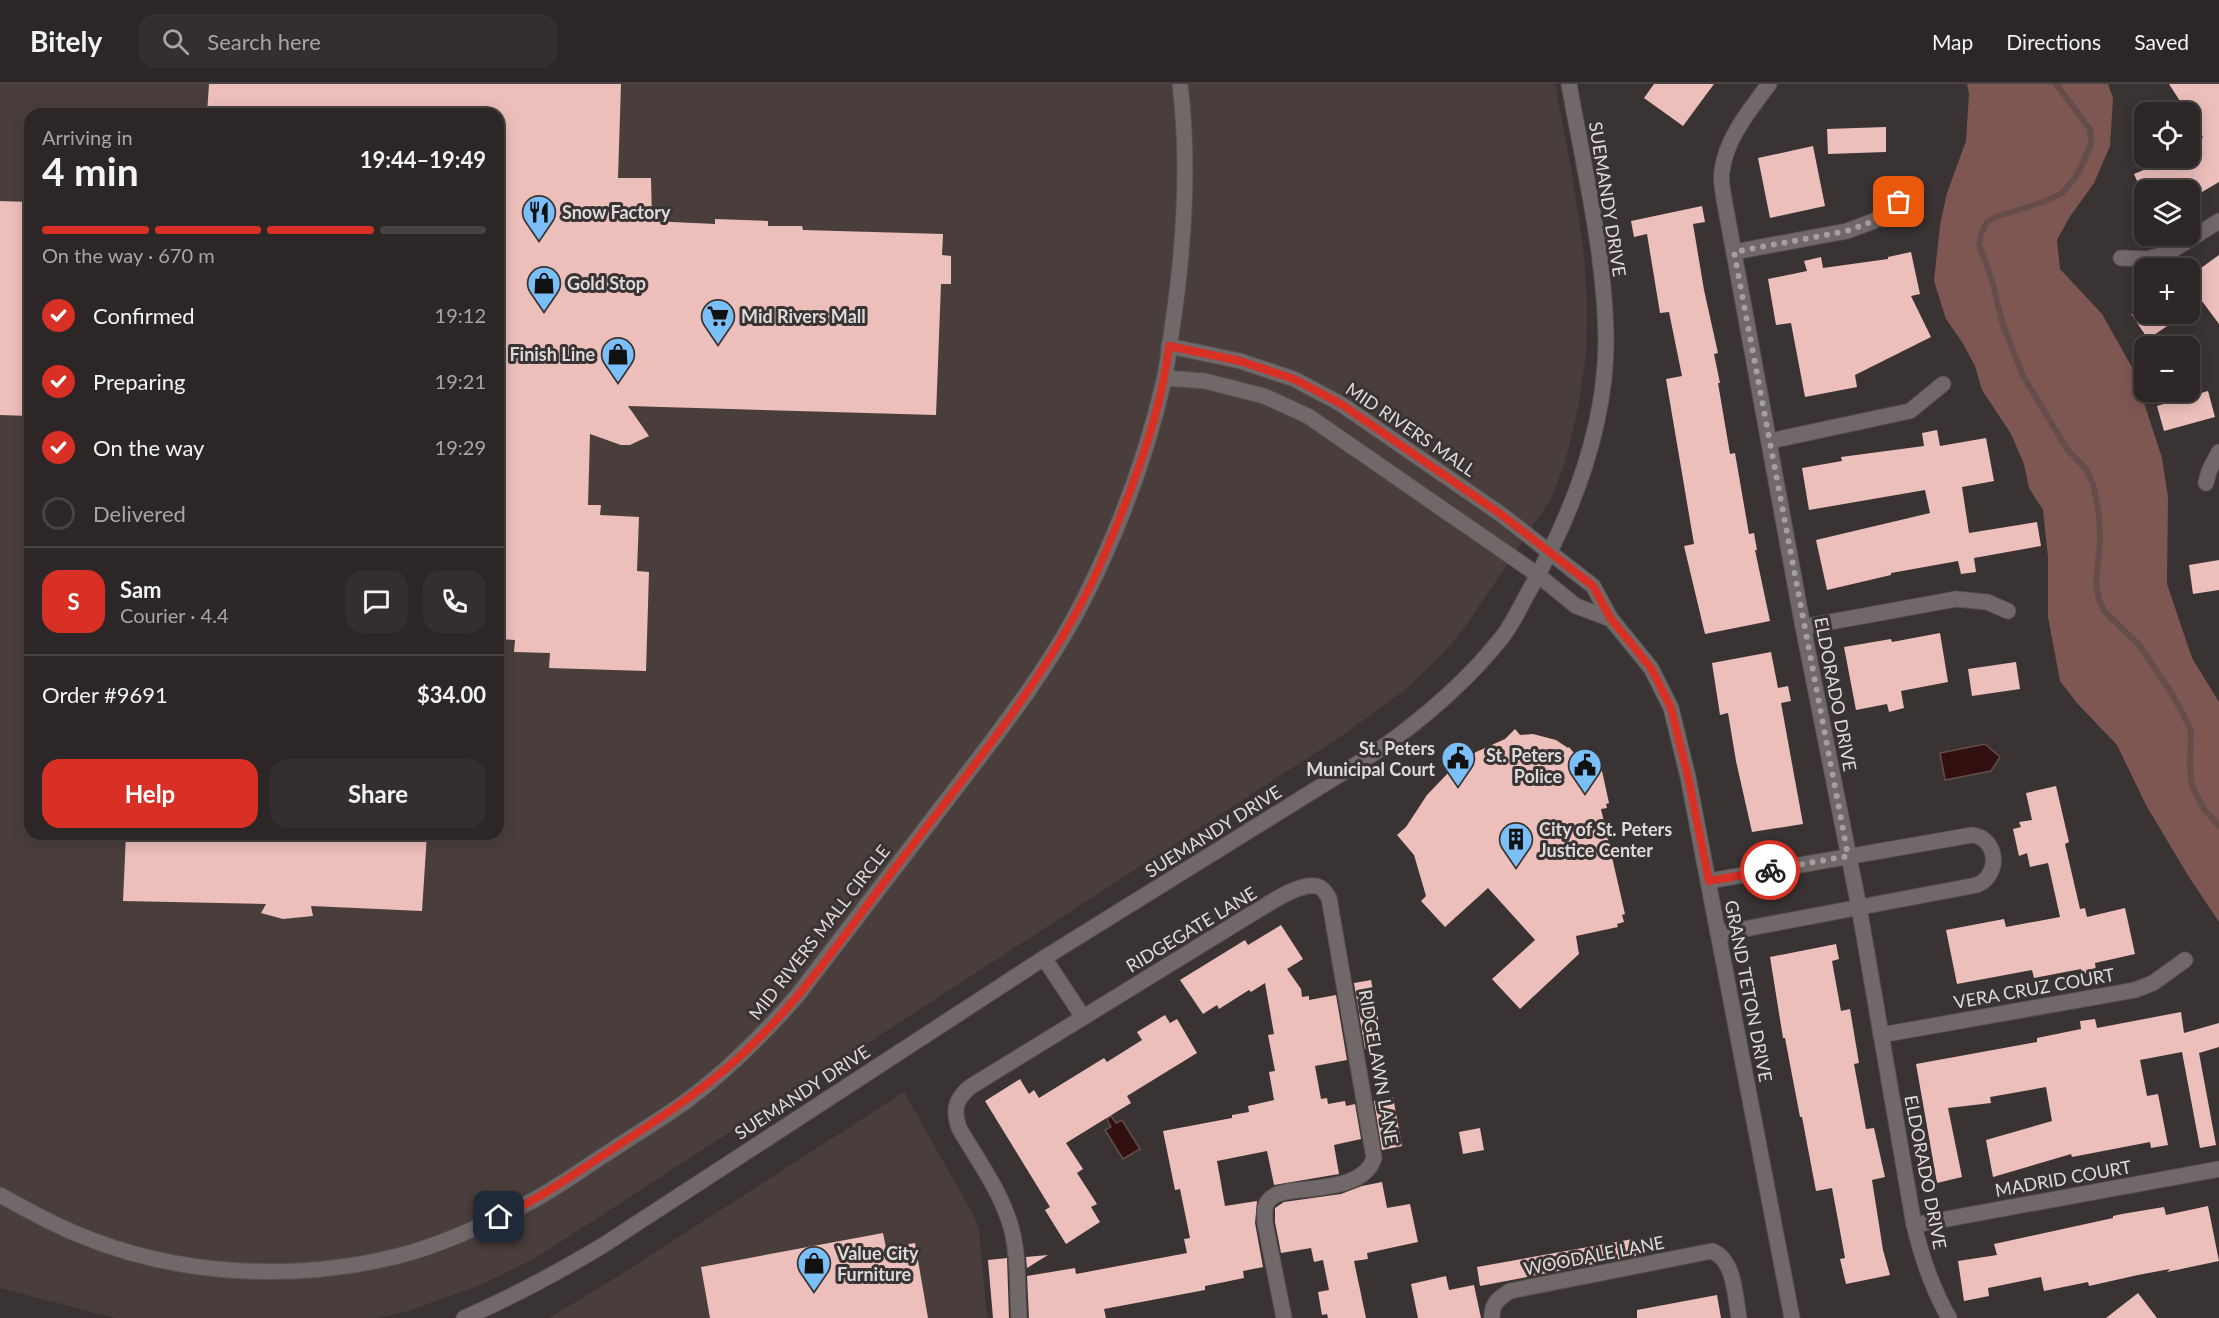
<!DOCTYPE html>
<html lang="en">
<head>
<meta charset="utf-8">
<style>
	:root { --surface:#2c2626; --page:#342e2e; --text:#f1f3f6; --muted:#a6a5a7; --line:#484343; --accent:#d93025 }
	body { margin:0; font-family:Lato,sans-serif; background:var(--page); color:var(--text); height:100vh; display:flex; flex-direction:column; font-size:22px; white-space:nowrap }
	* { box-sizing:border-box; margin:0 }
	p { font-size:20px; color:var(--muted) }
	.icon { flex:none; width:33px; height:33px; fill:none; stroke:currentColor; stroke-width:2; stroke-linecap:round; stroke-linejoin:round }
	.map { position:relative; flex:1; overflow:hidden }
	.drawer { position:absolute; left:24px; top:24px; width:480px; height:732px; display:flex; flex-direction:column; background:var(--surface); border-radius:18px; box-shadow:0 3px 15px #0003,0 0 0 2px var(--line) }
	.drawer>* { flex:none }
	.fabs { position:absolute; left:2134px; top:18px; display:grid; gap:12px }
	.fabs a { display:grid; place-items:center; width:66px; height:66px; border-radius:12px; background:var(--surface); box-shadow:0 3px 15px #0003,0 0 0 2px var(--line); font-size:30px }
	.pin { position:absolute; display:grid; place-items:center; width:51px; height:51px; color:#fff; margin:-26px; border-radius:12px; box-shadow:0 3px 9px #0006 }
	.courier { position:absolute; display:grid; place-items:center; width:60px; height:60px; margin:-30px; border:4px solid #d93025; border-radius:50%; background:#fff; color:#222; box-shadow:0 2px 8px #0007 }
	.headline em { font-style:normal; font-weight:700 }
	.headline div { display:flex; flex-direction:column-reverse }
	.headline { display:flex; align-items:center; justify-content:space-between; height:102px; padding:0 18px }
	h1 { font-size:39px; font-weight:700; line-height:45px }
	.bar { display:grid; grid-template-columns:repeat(4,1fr); gap:9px 6px; align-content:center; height:72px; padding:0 18px }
	.bar i { height:8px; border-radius:4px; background:var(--line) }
	.bar .on { background:var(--accent) }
	.bar p { grid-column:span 4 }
	.line { display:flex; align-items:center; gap:15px; padding:0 18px; border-top:2px solid var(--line) }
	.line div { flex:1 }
	.round { display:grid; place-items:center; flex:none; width:63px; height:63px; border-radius:18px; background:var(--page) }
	ol { padding:0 18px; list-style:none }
	li { display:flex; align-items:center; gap:18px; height:66px }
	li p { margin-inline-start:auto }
	li .icon { padding:6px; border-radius:50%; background:var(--accent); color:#fff; stroke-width:4 }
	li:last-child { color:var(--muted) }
	li i { width:33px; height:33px; border:3px solid var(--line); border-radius:50% }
	.button { display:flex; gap:12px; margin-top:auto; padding:12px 18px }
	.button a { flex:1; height:69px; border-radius:18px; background:var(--accent); color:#fff; font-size:24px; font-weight:700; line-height:69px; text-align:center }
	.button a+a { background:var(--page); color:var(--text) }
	header { display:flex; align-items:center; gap:36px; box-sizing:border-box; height:84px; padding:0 30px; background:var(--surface); border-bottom:2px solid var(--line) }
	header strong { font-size:28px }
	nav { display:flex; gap:33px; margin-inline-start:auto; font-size:21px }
	.search { width:420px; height:54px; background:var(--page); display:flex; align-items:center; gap:15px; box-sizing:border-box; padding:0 21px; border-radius:18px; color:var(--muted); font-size:22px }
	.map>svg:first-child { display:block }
	.built { fill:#4a3e3c; fill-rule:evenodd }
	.forest { fill:#7e5753 }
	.water { fill:#31100f; stroke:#654d4c; stroke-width:1.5 }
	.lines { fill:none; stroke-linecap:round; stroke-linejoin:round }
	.stream { stroke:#654d4c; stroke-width:6 }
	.building { fill:#edbfbb }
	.minor-casing { stroke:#565150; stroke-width:17 }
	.minor { stroke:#716969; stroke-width:15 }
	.done { stroke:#a5a0a0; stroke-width:6; stroke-dasharray:0 10.8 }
	.route { stroke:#d93025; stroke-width:8 }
	.labels { text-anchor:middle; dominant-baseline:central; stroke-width:6; stroke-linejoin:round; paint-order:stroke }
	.street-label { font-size:18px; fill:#dfdbdb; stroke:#3a3333 }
	.poi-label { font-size:18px; font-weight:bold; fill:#dfdbdb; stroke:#3a3333; text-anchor:start }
</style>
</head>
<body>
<header>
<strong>Bitely</strong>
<div class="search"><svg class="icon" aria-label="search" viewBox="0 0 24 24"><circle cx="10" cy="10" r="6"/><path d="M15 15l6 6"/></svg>Search here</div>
<nav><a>Map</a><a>Directions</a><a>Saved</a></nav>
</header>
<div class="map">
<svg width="2219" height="1234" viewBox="0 0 2219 1234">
	<rect width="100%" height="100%" fill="#3a3333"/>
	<g class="built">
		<path d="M0 0H1555L1572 90 1584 171 1587 220 1586 271 1578 324 1565 378 1551 415 1467 540 1445 567 1405 606 1340 653 534 1175 478 1202 408 1227 377 1234H115L0 1204ZM30 30H498V750H30Z"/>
		<polygon points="904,1008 974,1132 979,1145 987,1234 549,1234 609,1198"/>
	</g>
	<polygon class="forest" points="1967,0 2108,0 2113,14 2110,62 2094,99 2069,134 2057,156 2060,185 2102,230 2133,285 2162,374 2168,413 2167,500 2192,574 2219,618 2219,838 2189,793 2146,721 2117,661 2077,619 2060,597 2048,533 2048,473 2043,426 2029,404 2024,380 2011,350 1982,306 1975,282 1962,258 1946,235 1934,197 1940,141 1947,109 1966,57 1969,10"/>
	<g class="water">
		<polygon points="1985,660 2000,673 1991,687 1945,696 1940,669"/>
		<polygon points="1111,1032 1116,1039 1122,1036 1140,1065 1123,1075 1105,1046 1111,1043 1107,1035"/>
	</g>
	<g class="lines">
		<polyline class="stream" points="2056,0 2090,45 2091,60 2084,77 2075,94 2062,109 2046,117 1996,133 1987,138 1981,150 1979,160 1993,200 2002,238 2023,292 2067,365 2086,385 2093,400 2099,431 2100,456 2096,501 2099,516 2104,527 2140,562 2169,605 2181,626 2191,647 2190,684 2192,702 2204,725 2219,742"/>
	</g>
	<g class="building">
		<polygon points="209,0 621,0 618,94 651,94 652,137 715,140 715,135 768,137 768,142 802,142 803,146 943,150 942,171 951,172 951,200 941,200 936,331 628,322 649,352 630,361 621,361 590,350 588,421 601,421 600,431 639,433 637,487 649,488 646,587 549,584 550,569 514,568 515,556 498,555 498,30 207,30"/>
		<polygon points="1654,0 1714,0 1683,42 1644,14"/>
		<polygon points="2169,0 2219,0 2219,98 2197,111 2194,106 2141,106 2134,90 2146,85 2143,74 2190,74 2190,62 2203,53 2190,33 2190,28 2187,28"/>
		<polygon points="1886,43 1886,68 1828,70 1827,45"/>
		<polygon points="1813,62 1825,122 1770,134 1758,74"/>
		<polygon points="0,117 30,118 30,332 0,331"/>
		<polygon points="1702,122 1705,138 1693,140 1704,206 1718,269 1714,270 1720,299 1718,299 1730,370 1735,369 1749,450 1754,449 1757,466 1755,466 1770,537 1705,550 1684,462 1694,460 1666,295 1682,292 1669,228 1660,229 1647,150 1634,153 1631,137"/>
		<polygon points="1911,168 1920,210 1911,212 1931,253 1855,291 1857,303 1805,313 1791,239 1776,241 1768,195 1807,187 1804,177 1821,173 1823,184 1888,175 1888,173"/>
		<polygon points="2219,171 2219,240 2190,201 2190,192"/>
		<polygon points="2131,230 2185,230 2148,255"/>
		<polygon points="2208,307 2215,333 2164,347 2157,322"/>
		<polygon points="1937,346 1940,362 1986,354 1994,397 1962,403 1969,449 2037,438 2041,462 1974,474 1976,488 1961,490 1958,477 1891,489 1891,491 1827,506 1816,456 1930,429 1925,406 1809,426 1802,384 1842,377 1841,373 1924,362 1922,349"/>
		<polygon points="2219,476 2219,506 2193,510 2189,481"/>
		<polygon points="1940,549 1948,598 1901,607 1904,624 1889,628 1887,620 1856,626 1844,563 1891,555 1892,558"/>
		<polygon points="1771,568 1778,604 1788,602 1791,617 1781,619 1803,740 1752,748 1736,677 1728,629 1720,631 1712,579"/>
		<polygon points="2016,578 2020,605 1972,612 1968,585"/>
		<polygon points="1515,645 1520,651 1533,650 1556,656 1568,664 1569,663 1580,676 1586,675 1588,686 1597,684 1598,688 1602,687 1609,719 1606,720 1607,724 1601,725 1625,830 1622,831 1624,838 1617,840 1618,843 1576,852 1579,870 1520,925 1492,895 1535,856 1488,804 1445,843 1421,817 1426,812 1414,771 1397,751 1406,743 1427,711 1449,688 1476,668 1505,655"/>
		<polygon points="2056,702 2069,758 2065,760 2080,825 2085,824 2087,833 2125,824 2135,870 2095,879 2096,887 2082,890 2081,885 2034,894 2032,886 1957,900 1946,846 2004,835 2006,843 2060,833 2048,779 2030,783 2027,769 2019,772 2013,745 2021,743 2019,738 2032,736 2026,709"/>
		<polygon points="126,750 427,750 422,827 311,822 313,832 283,835 261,829 266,820 123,817"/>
		<polygon points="1281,841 1303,875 1287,885 1301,905 1302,913 1309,912 1309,916 1336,911 1347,976 1315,982 1321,1015 1327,1014 1328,1020 1345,1017 1346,1022 1355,1020 1361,1055 1334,1061 1339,1090 1274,1101 1267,1067 1217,1077 1225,1122 1257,1117 1255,1139 1263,1183 1243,1187 1244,1194 1205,1202 1205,1206 1104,1225 1106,1234 1029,1234 1027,1192 1075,1184 1076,1190 1187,1169 1184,1155 1190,1154 1180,1105 1175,1106 1163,1047 1232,1034 1232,1031 1249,1028 1248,1022 1274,1016 1269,988 1275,987 1268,951 1274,950 1265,899 1251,908 1249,906 1219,925 1217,921 1203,930 1180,896 1245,856 1248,861"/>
		<polygon points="1836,860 1839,875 1832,877 1841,927 1850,925 1859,979 1854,980 1866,1045 1874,1044 1885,1093 1872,1096 1883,1166 1890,1191 1846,1200 1840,1175 1845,1174 1832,1104 1816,1107 1802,1033 1800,1033 1785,954 1783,954 1770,873"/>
		<polygon points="1371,896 1383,961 1365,965 1354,899"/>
		<polygon points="2181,928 2184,949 2219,939 2219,963 2199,969 2216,1061 2200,1064 2182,968 2140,976 2147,1012 2158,1010 2168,1061 2151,1064 2150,1058 2072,1073 2071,1070 1993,1093 1986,1056 2052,1037 2046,1003 1990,1013 1991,1019 1948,1024 1962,1093 1937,1099 1916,980 2037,958 2037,954 2081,945 2080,937 2095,935 2097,944"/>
		<polygon points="1165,931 1170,939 1177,935 1197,969 1127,1012 1131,1019 1066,1059 1083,1085 1077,1089 1097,1120 1091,1123 1100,1138 1066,1160 1045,1126 1050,1123 985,1017 1020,995 1029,1010 1034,1006 1039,1014 1104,974 1107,978 1142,956 1137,948"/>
		<polygon points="1393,1013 1402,1062 1382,1066 1374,1017"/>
		<polygon points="1480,1044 1484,1066 1463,1070 1459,1048"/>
		<polygon points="1382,1098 1387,1124 1410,1120 1418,1158 1367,1169 1368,1175 1354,1177 1366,1234 1328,1234 1327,1230 1322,1231 1318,1208 1329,1206 1323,1176 1314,1178 1311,1164 1281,1169 1275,1138 1275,1124 1284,1118 1341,1110 1362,1102"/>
		<polygon points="2208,1122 2219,1177 2167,1188 2170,1185 2138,1191 2089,1202 2088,1198 2044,1207 2041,1193 1988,1204 1989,1212 1964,1217 1958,1177 1997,1171 1994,1160 2113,1134 2113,1132 2122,1130 2164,1123 2166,1131"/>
		<polygon points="883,1149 886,1164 915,1159 928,1234 710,1234 701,1183"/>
		<polygon points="1633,1155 1636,1172 1480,1202 1477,1183"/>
		<polygon points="1048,1171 1027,1184 1026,1173"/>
		<polygon points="1007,1174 1009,1234 993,1234 988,1176"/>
		<polygon points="1446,1192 1449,1206 1474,1201 1481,1234 1418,1234 1411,1200"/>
		<polygon points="2138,1209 2157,1234 2106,1234"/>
		<polygon points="1717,1211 1721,1234 1637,1234 1637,1226"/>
	</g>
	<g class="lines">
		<defs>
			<g id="minor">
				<path d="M1769 0C1750 26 1726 54 1722 87 1720 96 1723 106 1724 115L1803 543 1859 823 1914 1141C1922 1175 1932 1204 1949 1234"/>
				<polyline points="1734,168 1847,147 1874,137 1899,118"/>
				<polyline points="2121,174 2148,175 2168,169 2219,137"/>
				<polyline points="1169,262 1240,277 1294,295 1341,320 1502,431 1593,502 1611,535 1651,584 1671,624 1688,693 1792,1234"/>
				<polyline points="1165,294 1205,297 1264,312 1308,332 1538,491 1576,522 1611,535"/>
				<polyline points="1770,357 1910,327 1943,300"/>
				<polyline points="2206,399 2209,387 2219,368"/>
				<polyline points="1803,543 1956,515 1987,518 2008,527"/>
				<path d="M1709 797 1972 751C1998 754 2001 791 1977 801L1718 850"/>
				<polyline points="1044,874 1083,933"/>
				<polyline points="1881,951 2135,906 2153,899 2185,876"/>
				<path d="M0 1111C25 1125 50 1139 77 1150 176 1192 294 1198 398 1172 438 1162 479 1143 516 1125 549 1110 579 1087 609 1068 634 1051 660 1036 685 1018 727 987 763 951 797 912 848 846 899 779 950 712 998 649 1049 585 1085 513 1119 445 1147 371 1164 296 1168 280 1169 262 1172 245 1184 165 1190 82 1180 0"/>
				<polyline points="1914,1141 2219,1085"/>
				<path d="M464 1234C512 1213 557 1189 602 1162L1044 874 1376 668C1423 635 1467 598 1503 552 1513 539 1520 523 1528 509 1571 433 1606 344 1606 256 1605 169 1584 85 1569 0"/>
				<path d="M1019 1234C1017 1206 1019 1174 1012 1147 1003 1110 978 1077 959 1044 953 1026 955 1016 970 1003L1253 829C1267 821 1298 799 1315 802 1322 802 1326 809 1329 814L1374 1074C1365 1104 1318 1103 1291 1107 1283 1108 1274 1110 1269 1116 1263 1122 1265 1131 1265 1139L1284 1234"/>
				<path d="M1492 1234C1491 1220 1499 1214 1510 1207L1712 1167C1735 1176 1735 1213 1739 1234"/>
			</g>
		</defs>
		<use href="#minor" class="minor-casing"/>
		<use href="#minor" class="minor"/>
	</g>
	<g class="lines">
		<polyline class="done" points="1770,786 1848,772 1734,168 1847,147 1874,137 1899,118"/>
		<path class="route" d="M499 1133C536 1117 568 1094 602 1072 648 1042 694 1013 736 976 798 921 845 850 895 784 961 697 1033 612 1084 514 1102 481 1115 445 1129 410 1147 362 1163 313 1169 262L1240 277 1294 295 1341 320 1502 431 1593 502 1611 535 1651 584 1671 624 1688 693 1709 797 1770 786"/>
	</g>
	<defs>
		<symbol id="restaurant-pin" viewBox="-11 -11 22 30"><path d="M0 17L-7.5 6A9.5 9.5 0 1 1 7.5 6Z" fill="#7abff8" stroke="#3a3333"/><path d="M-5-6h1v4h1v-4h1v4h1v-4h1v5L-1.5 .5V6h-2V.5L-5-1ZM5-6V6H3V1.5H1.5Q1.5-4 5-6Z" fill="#111"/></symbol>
		<symbol id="shop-pin" viewBox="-11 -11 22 30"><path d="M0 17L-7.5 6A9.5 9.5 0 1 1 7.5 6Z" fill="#7abff8" stroke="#3a3333"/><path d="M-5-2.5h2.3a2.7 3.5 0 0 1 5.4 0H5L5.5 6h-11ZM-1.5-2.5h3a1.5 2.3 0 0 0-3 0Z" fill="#111"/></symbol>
		<symbol id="supermarket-pin" viewBox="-11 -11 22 30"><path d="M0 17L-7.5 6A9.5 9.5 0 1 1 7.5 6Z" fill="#7abff8" stroke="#3a3333"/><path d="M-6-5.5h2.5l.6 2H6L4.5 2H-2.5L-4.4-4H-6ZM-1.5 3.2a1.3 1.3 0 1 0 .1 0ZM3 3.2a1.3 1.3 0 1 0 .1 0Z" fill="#111"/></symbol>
		<symbol id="civic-pin" viewBox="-11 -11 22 30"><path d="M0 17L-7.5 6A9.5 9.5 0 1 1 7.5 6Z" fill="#7abff8" stroke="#3a3333"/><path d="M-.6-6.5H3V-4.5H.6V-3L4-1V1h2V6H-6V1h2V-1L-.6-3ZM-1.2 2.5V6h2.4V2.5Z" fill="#111"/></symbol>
		<symbol id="building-pin" viewBox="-11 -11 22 30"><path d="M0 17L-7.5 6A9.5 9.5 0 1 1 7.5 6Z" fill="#7abff8" stroke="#3a3333"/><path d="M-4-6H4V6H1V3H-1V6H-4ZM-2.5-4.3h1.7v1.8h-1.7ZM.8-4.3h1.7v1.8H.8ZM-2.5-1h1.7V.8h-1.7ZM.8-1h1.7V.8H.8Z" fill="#111"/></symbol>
	</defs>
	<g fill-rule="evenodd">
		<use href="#restaurant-pin" x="520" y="109" width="38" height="52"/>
		<use href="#shop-pin" x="525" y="180" width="38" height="52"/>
		<use href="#supermarket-pin" x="699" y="213" width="38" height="52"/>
		<use href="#shop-pin" x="599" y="251" width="38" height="52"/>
		<use href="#civic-pin" x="1439" y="655" width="38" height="52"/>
		<use href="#civic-pin" x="1566" y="662" width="38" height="52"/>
		<use href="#building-pin" x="1497" y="736" width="38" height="52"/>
		<use href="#shop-pin" x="795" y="1160" width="38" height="52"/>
	</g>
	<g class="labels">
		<g class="street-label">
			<text transform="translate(1608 115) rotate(81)">SUEMANDY DRIVE</text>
			<text transform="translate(1411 345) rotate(34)">MID RIVERS MALL</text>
			<text transform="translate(1836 610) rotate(79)">ELDORADO DRIVE</text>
			<text transform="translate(1213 747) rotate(-32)">SUEMANDY DRIVE</text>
			<text transform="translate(1191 845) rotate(-31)">RIDGEGATE LANE</text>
			<text transform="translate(819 848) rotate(-52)">MID RIVERS MALL CIRCLE</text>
			<text transform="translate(2034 904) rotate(-10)">VERA CRUZ COURT</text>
			<text transform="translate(1749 907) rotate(79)">GRAND TETON DRIVE</text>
			<text transform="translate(1379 983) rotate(80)">RIDGELAWN LANE</text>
			<text transform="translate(802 1008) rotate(-33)">SUEMANDY DRIVE</text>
			<text transform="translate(1926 1088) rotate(79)">ELDORADO DRIVE</text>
			<text transform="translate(2063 1094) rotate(-10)">MADRID COURT</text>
			<text transform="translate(1594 1171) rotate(-11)">WOODALE LANE</text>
		</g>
		<g class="poi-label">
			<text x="562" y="128">Snow Factory</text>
			<text x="567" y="199">Gold Stop</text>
			<text x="741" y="232">Mid Rivers Mall</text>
			<text x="595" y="270" text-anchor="end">Finish Line</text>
			<text x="1435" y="664" text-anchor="end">St. Peters<tspan x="1435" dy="21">Municipal Court</tspan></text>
			<text x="1562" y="671" text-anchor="end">St. Peters<tspan x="1562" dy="21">Police</tspan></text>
			<text x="1539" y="745">City of St. Peters<tspan x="1539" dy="21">Justice Center</tspan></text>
			<text x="837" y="1169">Value City<tspan x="837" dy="21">Furniture</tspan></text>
		</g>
	</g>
</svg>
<div class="fabs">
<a><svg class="icon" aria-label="locate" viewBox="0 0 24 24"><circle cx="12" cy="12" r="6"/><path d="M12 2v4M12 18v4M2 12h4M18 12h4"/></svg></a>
<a><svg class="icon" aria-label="layers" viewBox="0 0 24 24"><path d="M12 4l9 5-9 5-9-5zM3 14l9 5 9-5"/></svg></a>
<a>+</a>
<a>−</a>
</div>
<div class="pin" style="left:1899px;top:118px;background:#ea580c"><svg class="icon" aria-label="bag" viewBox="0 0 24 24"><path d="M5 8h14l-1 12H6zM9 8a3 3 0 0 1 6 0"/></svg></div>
<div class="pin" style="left:499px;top:1133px;background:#1f2937"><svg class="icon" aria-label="home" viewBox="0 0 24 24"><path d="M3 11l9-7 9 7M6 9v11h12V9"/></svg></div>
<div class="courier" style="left:1770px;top:786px"><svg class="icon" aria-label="bike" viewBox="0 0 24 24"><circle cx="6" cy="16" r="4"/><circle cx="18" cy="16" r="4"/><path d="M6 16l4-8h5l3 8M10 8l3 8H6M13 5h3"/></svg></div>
<section class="drawer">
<div class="headline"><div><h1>4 min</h1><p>Arriving in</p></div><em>19:44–19:49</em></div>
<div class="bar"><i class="on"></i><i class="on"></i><i class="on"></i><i></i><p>On the way · 670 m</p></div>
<ol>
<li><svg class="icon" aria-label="check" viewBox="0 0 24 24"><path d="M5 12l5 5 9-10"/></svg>Confirmed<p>19:12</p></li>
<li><svg class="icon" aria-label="check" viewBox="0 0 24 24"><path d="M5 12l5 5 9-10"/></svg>Preparing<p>19:21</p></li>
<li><svg class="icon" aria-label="check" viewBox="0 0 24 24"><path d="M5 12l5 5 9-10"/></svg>On the way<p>19:29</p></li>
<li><i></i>Delivered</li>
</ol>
<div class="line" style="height:108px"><b class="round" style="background:var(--accent);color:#fff">S</b><div><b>Sam</b><p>Courier · 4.4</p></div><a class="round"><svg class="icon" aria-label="chat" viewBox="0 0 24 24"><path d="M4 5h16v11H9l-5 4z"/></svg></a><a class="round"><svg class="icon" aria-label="phone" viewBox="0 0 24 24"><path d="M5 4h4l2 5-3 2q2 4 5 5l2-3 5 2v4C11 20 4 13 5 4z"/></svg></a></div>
<div class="line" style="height:78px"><div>Order #9691</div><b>$34.00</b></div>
<div class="button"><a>Help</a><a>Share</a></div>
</section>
</div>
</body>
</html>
